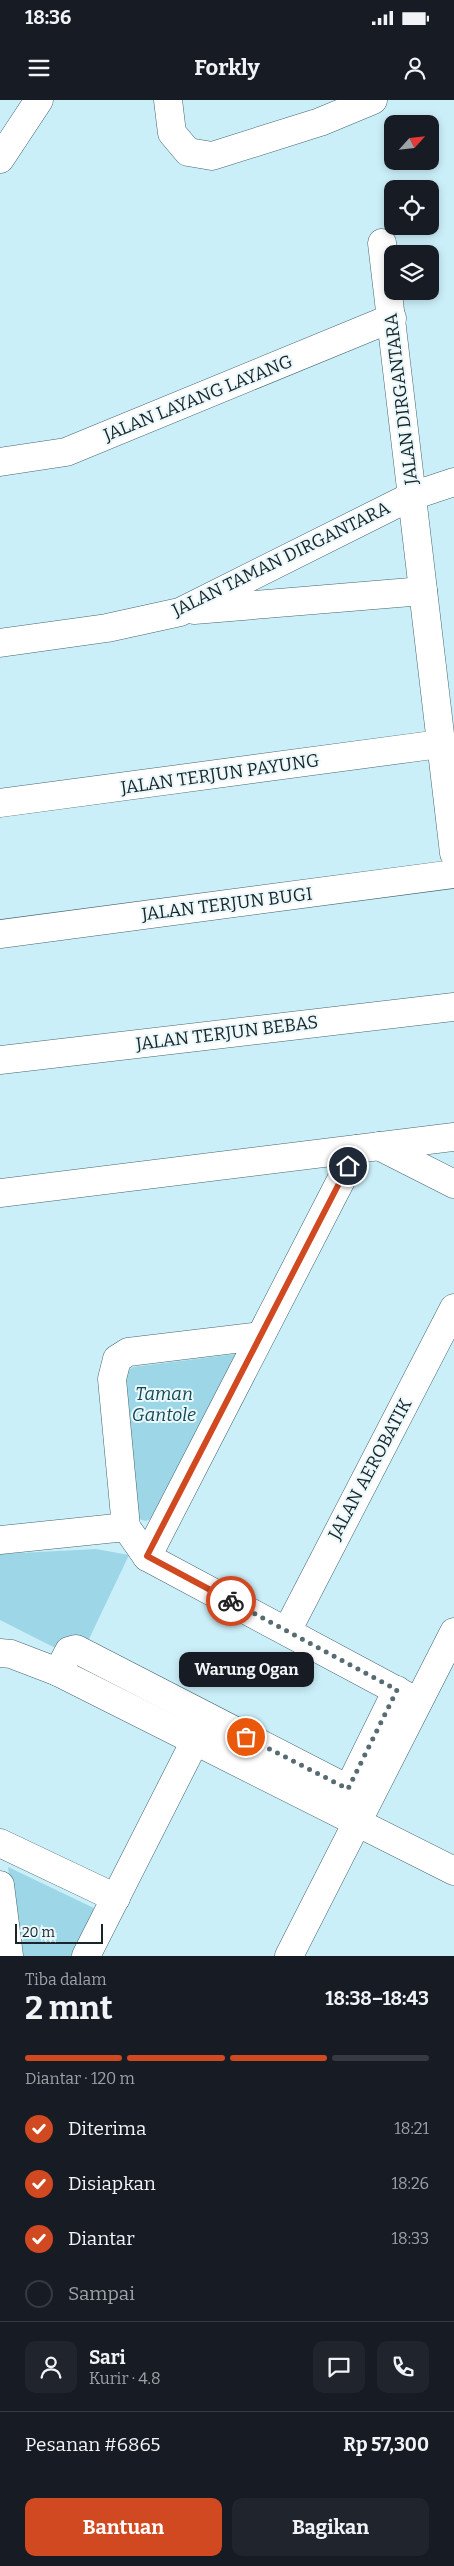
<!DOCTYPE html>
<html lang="id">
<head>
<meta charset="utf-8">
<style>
	:root { --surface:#171b24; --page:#20242c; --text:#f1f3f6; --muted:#9ea1a6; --line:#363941; --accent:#d14920 }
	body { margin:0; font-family:Bitter,serif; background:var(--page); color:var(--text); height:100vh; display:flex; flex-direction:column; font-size:19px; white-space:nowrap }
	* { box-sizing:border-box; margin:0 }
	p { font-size:16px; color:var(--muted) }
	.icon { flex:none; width:28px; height:28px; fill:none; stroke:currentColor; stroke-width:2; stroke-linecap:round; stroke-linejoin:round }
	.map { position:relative; height:1856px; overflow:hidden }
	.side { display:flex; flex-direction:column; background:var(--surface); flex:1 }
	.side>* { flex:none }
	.needle { width:32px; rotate:63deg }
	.tools { position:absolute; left:384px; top:15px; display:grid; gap:10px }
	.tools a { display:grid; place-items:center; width:55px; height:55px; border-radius:10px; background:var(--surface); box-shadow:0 2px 8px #0003; font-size:25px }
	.scale { position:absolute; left:15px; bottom:12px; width:88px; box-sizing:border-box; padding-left:5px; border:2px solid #182529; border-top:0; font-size:14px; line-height:18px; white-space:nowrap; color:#182529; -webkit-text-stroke:4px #eaf8fc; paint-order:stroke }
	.pin { position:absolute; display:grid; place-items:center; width:42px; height:42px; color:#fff; margin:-21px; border:2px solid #fff; border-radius:50%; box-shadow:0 1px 5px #0007 }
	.courier { position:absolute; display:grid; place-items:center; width:50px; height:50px; margin:-25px; border:4px solid #d14920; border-radius:50%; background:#fff; color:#222; box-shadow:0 1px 6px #0007 }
	.bubble { position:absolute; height:35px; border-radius:10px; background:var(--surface); box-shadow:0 2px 8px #0003; font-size:16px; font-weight:700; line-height:35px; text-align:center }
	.overview em { font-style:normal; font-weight:700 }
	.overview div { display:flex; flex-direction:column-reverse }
	.overview { display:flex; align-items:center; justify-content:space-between; height:85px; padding:0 25px }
	h1 { font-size:32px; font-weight:700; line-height:38px }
	.bar { display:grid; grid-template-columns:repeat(4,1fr); gap:8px 5px; align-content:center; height:60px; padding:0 25px }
	.bar i { height:6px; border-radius:4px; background:var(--line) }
	.bar .current { background:var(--accent) }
	.bar p { grid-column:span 4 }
	.line { display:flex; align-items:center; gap:12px; padding:0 25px; border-top:1px solid var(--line) }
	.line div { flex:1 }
	.round { display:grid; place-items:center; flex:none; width:52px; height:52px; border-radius:10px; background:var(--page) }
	ol { padding:0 25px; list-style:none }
	li { display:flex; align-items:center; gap:15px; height:55px }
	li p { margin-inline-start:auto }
	li .icon { padding:5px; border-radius:50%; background:var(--accent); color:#fff; stroke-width:4 }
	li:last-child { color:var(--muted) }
	li i { width:28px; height:28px; border:2px solid var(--line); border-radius:50% }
	.primary-button { display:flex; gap:10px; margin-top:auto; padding:10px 25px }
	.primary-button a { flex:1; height:58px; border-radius:10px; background:var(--accent); color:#fff; font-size:20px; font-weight:700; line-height:58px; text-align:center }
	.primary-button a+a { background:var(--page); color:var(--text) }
	.status { display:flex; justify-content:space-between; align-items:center; height:35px; padding:0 25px; background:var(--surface); direction:ltr }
	.status svg { height:14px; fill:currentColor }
	header { display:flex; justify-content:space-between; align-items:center; height:65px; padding:0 25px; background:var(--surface); font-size:22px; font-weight:700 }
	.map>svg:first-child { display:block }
	.green { fill:#9dd7e7 }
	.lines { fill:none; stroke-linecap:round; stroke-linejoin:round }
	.minor-casing { stroke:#45656e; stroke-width:29 }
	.major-casing { stroke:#45656e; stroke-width:29 }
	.minor { stroke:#fff; stroke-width:28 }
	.major { stroke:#fff; stroke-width:28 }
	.done { stroke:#576c72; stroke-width:5; stroke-dasharray:0 9 }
	.route { stroke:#d14920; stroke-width:6 }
	.labels { text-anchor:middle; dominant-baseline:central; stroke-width:4; stroke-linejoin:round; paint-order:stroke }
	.street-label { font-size:18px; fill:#182529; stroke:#eaf8fc }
	.park-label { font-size:18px; font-style:italic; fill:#134855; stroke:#eaf8fc }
</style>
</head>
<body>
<div class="status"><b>18:36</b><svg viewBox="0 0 49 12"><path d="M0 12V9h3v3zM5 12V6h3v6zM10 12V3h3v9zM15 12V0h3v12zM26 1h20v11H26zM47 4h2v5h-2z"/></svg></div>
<header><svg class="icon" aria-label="menu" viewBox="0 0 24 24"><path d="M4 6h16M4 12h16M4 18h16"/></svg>Forkly<svg class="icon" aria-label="person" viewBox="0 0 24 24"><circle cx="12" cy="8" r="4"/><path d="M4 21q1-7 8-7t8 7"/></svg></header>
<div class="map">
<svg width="454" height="1856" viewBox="0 0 454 1856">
	<rect width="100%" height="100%" fill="#cbeff9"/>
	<g class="green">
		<polygon points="235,1254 153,1418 146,1421 138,1419 125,1273 133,1267"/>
		<polygon points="96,1449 129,1455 79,1560 0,1520 0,1454"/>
		<polygon points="8,1767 96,1809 71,1856 19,1856"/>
	</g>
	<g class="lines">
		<defs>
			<g id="minor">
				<polyline points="168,0 172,33 188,52 212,56 320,22 373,0"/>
				<polyline points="382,143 454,753"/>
				<polyline points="0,362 66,352 392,218"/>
				<polyline points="194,510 423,491"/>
				<polyline points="0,543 107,528 180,512 412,396 454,382"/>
				<polyline points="0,703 440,644"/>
				<polyline points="0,834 454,774"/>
				<polyline points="0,960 454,907"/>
				<polyline points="379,1046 454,1084"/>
				<polyline points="0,1093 454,1037"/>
				<polyline points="126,1427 112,1279 117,1259 128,1252 260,1236"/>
				<polyline points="0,1440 126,1427 147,1457 418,1602"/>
				<polyline points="147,1457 357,1049"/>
				<polyline points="287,1531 454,1208"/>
				<polyline points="0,1553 11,1554 58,1572 454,1771"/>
				<polyline points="58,1572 69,1551 76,1549 348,1689"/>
				<polyline points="340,1706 397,1590"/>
				<polyline points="0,1743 116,1798"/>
				<polyline points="0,1785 9,1856"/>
				<polyline points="86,1856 195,1641"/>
				<polyline points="289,1856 454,1532"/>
			</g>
			<polyline id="major" points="0,59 39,0"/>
		</defs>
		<use href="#minor" class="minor-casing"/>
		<use href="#major" class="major-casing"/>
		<use href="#minor" class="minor"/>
		<use href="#major" class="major"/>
	</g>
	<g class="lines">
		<polyline class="done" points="231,1501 397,1590 348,1689 246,1637"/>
		<polyline class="route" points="231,1501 147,1456 348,1066"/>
	</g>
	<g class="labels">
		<g class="street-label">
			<text transform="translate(198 298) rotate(-22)">JALAN LAYANG LAYANG</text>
			<text transform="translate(401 299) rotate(-97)">JALAN DIRGANTARA</text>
			<text transform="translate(281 459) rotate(-26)">JALAN TAMAN DIRGANTARA</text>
			<text transform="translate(220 674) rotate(-8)">JALAN TERJUN PAYUNG</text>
			<text transform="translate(227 804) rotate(-7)">JALAN TERJUN BUGI</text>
			<text transform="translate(227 933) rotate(-7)">JALAN TERJUN BEBAS</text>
			<text transform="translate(370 1369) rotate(-62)">JALAN AEROBATIK</text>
		</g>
		<g class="park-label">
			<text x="164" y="1294">Taman<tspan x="164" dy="21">Gantole</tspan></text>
		</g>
	</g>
</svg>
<div class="tools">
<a><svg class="needle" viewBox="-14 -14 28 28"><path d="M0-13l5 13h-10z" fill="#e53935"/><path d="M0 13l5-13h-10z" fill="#9ea1a6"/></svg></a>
<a><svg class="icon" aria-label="locate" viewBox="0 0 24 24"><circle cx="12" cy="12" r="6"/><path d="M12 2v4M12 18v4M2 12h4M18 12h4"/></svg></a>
<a><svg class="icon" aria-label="layers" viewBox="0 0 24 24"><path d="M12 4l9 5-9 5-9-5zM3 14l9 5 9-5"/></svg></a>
</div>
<div class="scale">20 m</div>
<div class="pin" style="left:246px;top:1637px;background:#ea580c"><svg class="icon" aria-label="bag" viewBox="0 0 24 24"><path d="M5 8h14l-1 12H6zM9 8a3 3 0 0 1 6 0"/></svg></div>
<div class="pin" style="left:348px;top:1066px;background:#1f2937"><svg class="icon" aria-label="home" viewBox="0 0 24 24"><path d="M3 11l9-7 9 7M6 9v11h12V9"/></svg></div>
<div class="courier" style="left:231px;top:1501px"><svg class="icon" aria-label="bike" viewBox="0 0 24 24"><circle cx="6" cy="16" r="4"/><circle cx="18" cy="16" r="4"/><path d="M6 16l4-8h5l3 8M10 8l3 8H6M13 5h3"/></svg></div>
<div class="bubble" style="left:179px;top:1552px;width:135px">Warung Ogan</div>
</div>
<section class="side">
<div class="overview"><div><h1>2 mnt</h1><p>Tiba dalam</p></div><em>18:38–18:43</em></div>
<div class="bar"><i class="current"></i><i class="current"></i><i class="current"></i><i></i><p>Diantar · 120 m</p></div>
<ol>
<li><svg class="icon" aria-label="check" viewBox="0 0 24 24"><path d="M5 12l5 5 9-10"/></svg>Diterima<p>18:21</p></li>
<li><svg class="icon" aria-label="check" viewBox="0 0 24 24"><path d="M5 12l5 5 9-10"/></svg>Disiapkan<p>18:26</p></li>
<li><svg class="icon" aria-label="check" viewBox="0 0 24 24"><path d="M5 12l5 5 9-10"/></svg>Diantar<p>18:33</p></li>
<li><i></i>Sampai</li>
</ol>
<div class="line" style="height:90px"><a class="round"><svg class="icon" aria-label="person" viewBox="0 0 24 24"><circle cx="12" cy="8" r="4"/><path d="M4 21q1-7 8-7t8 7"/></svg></a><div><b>Sari</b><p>Kurir · 4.8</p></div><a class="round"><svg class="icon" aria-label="chat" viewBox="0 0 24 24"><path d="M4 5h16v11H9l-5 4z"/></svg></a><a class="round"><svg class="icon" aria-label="phone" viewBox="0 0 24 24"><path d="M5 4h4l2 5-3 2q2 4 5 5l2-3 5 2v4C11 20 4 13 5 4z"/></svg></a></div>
<div class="line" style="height:65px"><div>Pesanan #6865</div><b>Rp 57,300</b></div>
<div class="primary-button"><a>Bantuan</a><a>Bagikan</a></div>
</section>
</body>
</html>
